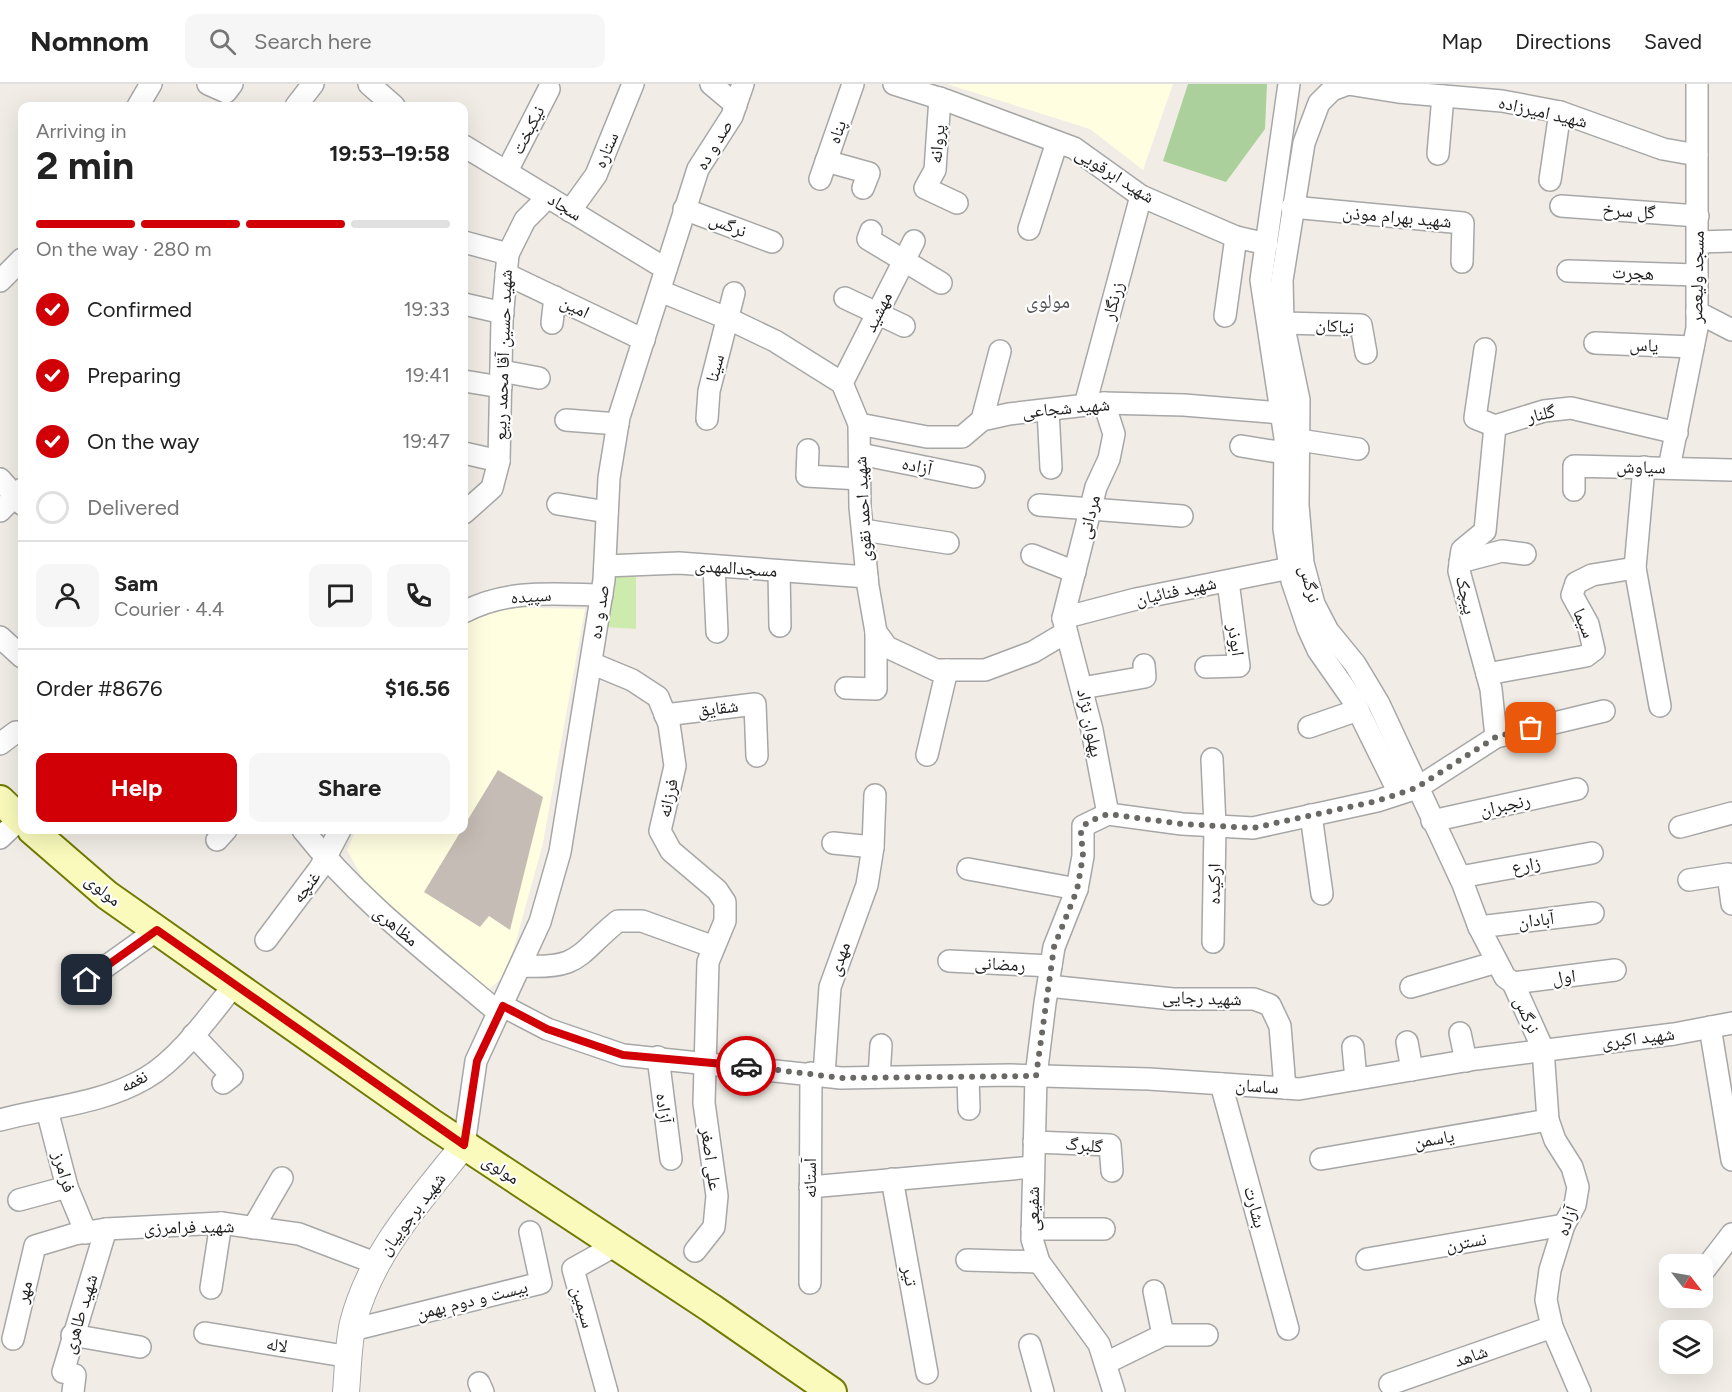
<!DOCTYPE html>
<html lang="en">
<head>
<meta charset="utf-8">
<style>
	:root { --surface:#fff; --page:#f6f6f6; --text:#222; --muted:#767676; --line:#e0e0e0; --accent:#d00006 }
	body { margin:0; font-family:Figtree,"Noto Naskh Arabic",sans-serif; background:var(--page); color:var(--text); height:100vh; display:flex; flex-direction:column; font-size:22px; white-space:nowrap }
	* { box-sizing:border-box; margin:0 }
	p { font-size:20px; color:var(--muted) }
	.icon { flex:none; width:33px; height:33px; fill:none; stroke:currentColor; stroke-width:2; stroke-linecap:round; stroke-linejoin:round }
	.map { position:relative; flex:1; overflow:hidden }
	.panel { position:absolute; left:18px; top:18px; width:450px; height:732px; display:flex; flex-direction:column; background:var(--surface); border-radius:12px; box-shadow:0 6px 24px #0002 }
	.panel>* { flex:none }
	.needle { width:39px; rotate:121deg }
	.fabs { position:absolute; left:1659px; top:1170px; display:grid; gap:12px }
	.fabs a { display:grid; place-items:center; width:54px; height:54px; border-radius:12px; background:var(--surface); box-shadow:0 6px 24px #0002; font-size:30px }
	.pin { position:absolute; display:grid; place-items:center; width:51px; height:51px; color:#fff; margin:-26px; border-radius:12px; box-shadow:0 3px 9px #0006 }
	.courier { position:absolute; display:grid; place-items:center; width:60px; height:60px; margin:-30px; border:4px solid #d00006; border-radius:50%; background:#fff; color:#222; box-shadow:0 2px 8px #0007 }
	.summary em { font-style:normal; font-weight:700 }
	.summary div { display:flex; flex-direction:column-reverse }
	.summary { display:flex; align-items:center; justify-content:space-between; height:102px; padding:0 18px }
	h1 { font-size:39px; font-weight:700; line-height:45px }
	.bar { display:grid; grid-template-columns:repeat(4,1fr); gap:9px 6px; align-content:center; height:72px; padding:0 18px }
	.bar i { height:8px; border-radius:4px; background:var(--line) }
	.bar .active { background:var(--accent) }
	.bar p { grid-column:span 4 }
	.line { display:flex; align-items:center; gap:15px; padding:0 18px; border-top:2px solid var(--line) }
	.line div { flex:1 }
	.round { display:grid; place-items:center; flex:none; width:63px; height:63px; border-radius:12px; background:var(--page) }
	ol { padding:0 18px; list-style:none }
	li { display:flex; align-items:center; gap:18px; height:66px }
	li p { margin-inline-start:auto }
	li .icon { padding:6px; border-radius:50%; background:var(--accent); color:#fff; stroke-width:4 }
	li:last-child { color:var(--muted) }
	li i { width:33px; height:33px; border:3px solid var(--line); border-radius:50% }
	.primary-button { display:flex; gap:12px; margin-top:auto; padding:12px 18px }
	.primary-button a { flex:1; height:69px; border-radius:12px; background:var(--accent); color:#fff; font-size:24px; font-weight:700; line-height:69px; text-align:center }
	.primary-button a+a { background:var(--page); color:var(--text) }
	header { display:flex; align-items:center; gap:36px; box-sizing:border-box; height:84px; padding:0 30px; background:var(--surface); border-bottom:2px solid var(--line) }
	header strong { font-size:28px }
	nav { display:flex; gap:33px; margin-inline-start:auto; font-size:21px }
	.search { width:420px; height:54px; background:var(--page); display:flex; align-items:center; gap:15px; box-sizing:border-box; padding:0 21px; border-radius:12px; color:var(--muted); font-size:22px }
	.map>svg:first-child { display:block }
	.education { fill:#fffee1 }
	.grass { fill:#cdebac }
	.forest { fill:#acd09b }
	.building { fill:#c5bcb5 }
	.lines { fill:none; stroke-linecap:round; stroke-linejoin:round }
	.minor-casing { stroke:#a7a7a7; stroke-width:24 }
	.tertiary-casing { stroke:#a7a7a7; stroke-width:28 }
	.secondary-casing { stroke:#717a04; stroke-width:32 }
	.minor { stroke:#fff; stroke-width:21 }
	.tertiary { stroke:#fff; stroke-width:26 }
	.secondary { stroke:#f9fabb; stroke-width:28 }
	.done { stroke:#696865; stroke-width:6; stroke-dasharray:0 10.8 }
	.route { stroke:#d00006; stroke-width:8 }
	.labels { text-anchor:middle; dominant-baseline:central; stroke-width:4.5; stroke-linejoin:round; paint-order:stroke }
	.street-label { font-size:18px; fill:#202020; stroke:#fff }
	.neighbourhood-label { font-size:20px; fill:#535353; stroke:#fff }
</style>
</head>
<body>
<header>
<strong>Nomnom</strong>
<div class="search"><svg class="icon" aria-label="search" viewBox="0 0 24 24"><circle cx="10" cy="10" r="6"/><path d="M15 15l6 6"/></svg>Search here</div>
<nav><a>Map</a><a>Directions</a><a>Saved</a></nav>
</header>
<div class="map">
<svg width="1732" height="1308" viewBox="0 0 1732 1308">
	<rect width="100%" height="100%" fill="#f1ede6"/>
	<g class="education">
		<polygon points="947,0 1173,0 1143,86 1090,45"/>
		<polygon points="492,523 585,525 543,759 507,890 489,905 366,800 347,766 356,746 464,746 464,539"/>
	</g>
	<polygon class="grass" points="611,489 636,490 636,545 606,543"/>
	<polygon class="forest" points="1188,0 1267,0 1265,45 1226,98 1163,77"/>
	<polygon class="building" points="498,686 543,713 510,846 489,832 480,843 424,808"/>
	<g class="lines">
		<defs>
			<g id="minor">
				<polyline points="208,0 226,8 232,0"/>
				<polyline points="369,0 394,22"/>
				<polyline points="711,0 736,21"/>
				<polyline points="894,0 948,17 1074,64 1141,112 1236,153 1267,160"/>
				<polyline points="1289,0 1261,196 1285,354 1284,445 1292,497 1308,544 1318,566 1353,616 1399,709"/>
				<polyline points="1348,0 1332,6 1319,19 1304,59 1282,196 1283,239 1299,316 1298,421 1303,479 1314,520 1328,547 1355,580 1379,620 1463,800 1479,843 1505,893 1513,899 1543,965 1548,1036 1555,1056 1572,1083 1578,1103 1575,1121 1564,1141 1550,1186 1546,1216 1552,1243 1580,1308"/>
				<polyline points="1348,0 1398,8 1502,17 1560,28 1663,65 1697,71"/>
				<polyline points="940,14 935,86 925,104 957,119"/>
				<polyline points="138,22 151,0"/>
				<polyline points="296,22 313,0"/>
				<polyline points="464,62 666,185"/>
				<polyline points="1438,70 1443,12"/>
				<polyline points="826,77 869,89 863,104"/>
				<polyline points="507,87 549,5"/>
				<polyline points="820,95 853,0"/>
				<polyline points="1550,96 1560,28"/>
				<polyline points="1561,122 1698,132"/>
				<polyline points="1292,123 1463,139 1462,178"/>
				<polyline points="684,125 772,158"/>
				<polyline points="570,127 596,91 633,0"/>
				<polyline points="1029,145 1057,58"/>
				<polyline points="871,147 868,155 941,199"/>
				<polyline points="464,158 508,170"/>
				<polyline points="1698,158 1732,157"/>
				<polyline points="1568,187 1697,191"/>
				<polyline points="506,190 644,256"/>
				<polyline points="0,197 22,175"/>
				<polyline points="660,207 729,235 775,257 842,299 859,340 860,423 868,502 876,548 887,563 936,586 985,586 1033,568 1065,549"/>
				<polyline points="845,214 904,242"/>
				<polyline points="464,220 503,229"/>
				<polyline points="1697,228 1732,246"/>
				<polyline points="1225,232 1236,153"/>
				<polyline points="552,239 555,213"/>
				<polyline points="1283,239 1361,241 1366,269"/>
				<polyline points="1595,259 1693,263"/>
				<polyline points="1485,265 1475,334 1495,342 1544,327 1571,324 1677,349"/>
				<polyline points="501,287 539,294"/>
				<polyline points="464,297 501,303"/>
				<polyline points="842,299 914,157"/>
				<polyline points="1104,319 1114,350 1109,375 1096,403 1063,534 1092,646 1108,730"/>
				<polyline points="1085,321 1141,112"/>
				<polyline points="1048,326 1051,384"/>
				<polyline points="707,335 709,307 734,209"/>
				<polyline points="566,336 618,340"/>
				<polyline points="982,336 1000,267"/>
				<polyline points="859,340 927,353 962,353 982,336 1009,330 1104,319 1184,321 1281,329"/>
				<polyline points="1495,342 1485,447 1462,466 1459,487 1491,605 1496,653"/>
				<polyline points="1299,356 1358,365"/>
				<polyline points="1241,362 1284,369"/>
				<polyline points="808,366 807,392 860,395"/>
				<polyline points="464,369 499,377"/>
				<polyline points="860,370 974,393"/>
				<polyline points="1644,383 1635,484 1660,622"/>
				<polyline points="1669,384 1697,244 1697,0"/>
				<polyline points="0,395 22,420"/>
				<polyline points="1574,406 1574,382 1732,386"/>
				<polyline points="558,420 607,428"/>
				<polyline points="1039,421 1182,432"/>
				<polyline points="0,427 22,405"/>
				<polyline points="464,429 492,404 499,377 502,236 508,170 525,136 548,113"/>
				<polyline points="863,446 948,459"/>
				<polyline points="1032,471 1075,488"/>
				<polyline points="1460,478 1502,467 1525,470"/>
				<polyline points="605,482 679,479 867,493"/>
				<polyline points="714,482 717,548"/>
				<polyline points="779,487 780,542"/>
				<path d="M464 528C507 505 553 510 602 511"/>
				<polyline points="1063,534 1136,515 1290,484"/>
				<polyline points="0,553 22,573"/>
				<polyline points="591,579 632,596 658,613 669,640 675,682 660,747 671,767 717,806 725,818 725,837 708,878 704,1019 717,1112 714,1143 695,1167"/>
				<polyline points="1206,583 1239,582 1228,497"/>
				<polyline points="1487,590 1586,572 1594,566 1588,540 1572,511 1576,499 1592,491 1635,484"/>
				<polyline points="846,604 876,605 876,548"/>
				<polyline points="1082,604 1145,593 1144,581"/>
				<polyline points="665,631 755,620 757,672"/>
				<polyline points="1309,643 1358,626"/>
				<polyline points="0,660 16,648"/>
				<polyline points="927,671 947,586"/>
				<polyline points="1212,675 1215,742 1213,858"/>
				<polyline points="1311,731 1322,810"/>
				<polyline points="1432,737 1577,705"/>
				<polyline points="1680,743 1732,729"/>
				<path d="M303 746C359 817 431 871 499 929"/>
				<polyline points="0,754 20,735"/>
				<polyline points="217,756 226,746"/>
				<polyline points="833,759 873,763"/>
				<polyline points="968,785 1077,805"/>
				<polyline points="1460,793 1592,769"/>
				<polyline points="1689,796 1728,790 1732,820"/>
				<polyline points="1479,843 1593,829"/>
				<polyline points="266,856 320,784 340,746"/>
				<polyline points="949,877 1051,882"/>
				<path d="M521 882C582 885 576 871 618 837H642L714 863"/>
				<polyline points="87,896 157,846"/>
				<polyline points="1513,899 1615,886"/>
				<polyline points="1048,902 1173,915 1254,915 1270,921 1280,942 1285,1004"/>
				<polyline points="1411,903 1497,878"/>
				<polyline points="503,922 547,945 623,971 841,994 1010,991 1149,995 1299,1005 1476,975 1674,950 1732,939"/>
				<polyline points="1710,943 1732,1076"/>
				<polyline points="1460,949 1466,977"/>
				<polyline points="193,951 232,992 223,999"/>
				<polyline points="1407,958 1412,986"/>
				<polyline points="1353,963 1356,995"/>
				<polyline points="658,973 671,1075"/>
				<polyline points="824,991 830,903 867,801 873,763 875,711"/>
				<polyline points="968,992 969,1025"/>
				<polyline points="879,993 881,961"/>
				<polyline points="1221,1000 1288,1245"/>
				<polyline points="47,1026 67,1103 86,1149"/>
				<path d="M0 1036C48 1023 102 1020 146 994 180 974 210 931 235 900"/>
				<polyline points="1034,1058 1110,1061 1112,1087"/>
				<polyline points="464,1061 476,977 540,838 560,768 604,496 609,394 619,333 698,85 732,32 743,0"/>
				<polyline points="1321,1075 1548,1036"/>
				<polyline points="892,1095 927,1289"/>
				<polyline points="810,1103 1033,1083"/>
				<polyline points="19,1116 67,1103"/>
				<polyline points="253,1144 282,1094"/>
				<polyline points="1032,1145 1104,1145"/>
				<polyline points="1367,1175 1564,1141"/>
				<polyline points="967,1176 1039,1178"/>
				<polyline points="1702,1189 1732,1150"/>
				<polyline points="810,1199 811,989"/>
				<polyline points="211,1204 221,1139"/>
				<polyline points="1154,1207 1163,1251"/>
				<polyline points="352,1246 541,1199 530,1148"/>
				<polyline points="205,1249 350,1273"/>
				<polyline points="72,1251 140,1263"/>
				<polyline points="13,1255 35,1162 75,1150 106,1145 221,1139 299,1150 375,1179"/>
				<polyline points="1030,1261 1043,1308"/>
				<polyline points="1106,1279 1163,1251 1207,1251"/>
				<polyline points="479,1299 483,1308"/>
				<polyline points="1390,1300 1552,1243"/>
				<polyline points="73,1308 75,1291 63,1288 106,1145"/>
				<polyline points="607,1308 573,1185 616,1161"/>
				<polyline points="1114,1308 1099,1260 1039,1178 1032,1155 1036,992 1045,919 1054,863 1077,805 1083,772 1083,742 1108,730 1182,740 1253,744 1377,717 1417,704 1496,653 1604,627"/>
			</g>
			<path id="tertiary" d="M346 1308C348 1286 348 1261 353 1239 371 1169 420 1116 464 1061"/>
			<g id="secondary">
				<polyline points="0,716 22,737"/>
				<polyline points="32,746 107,811 431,1039 711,1224 832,1308"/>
			</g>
		</defs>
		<use href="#minor" class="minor-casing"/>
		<use href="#tertiary" class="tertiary-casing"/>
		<use href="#secondary" class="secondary-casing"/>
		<use href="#minor" class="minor"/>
		<use href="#tertiary" class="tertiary"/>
		<use href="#secondary" class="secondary"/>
	</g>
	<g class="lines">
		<polyline class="done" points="746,982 841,994 1036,992 1054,863 1077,806 1083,772 1081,749 1083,742 1090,737 1108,730 1182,740 1253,744 1377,717 1416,704 1496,653 1531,644"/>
		<polyline class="route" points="87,896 157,846 464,1061 477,977 503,922 547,945 623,971 746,982"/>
	</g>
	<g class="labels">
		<g class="street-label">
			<text transform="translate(1543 28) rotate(13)">شهید امیرزاده</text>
			<text transform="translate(528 46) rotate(-63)">نیکبخت</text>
			<text transform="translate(837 48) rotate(-71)">پناه</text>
			<text transform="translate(937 60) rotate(-85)">پروانه</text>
			<text transform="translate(714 61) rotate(-59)">صد و ده</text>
			<text transform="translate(606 66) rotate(-67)">ستاره</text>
			<text transform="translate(1115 91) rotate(32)">شهید ابرقویی</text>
			<text transform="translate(565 123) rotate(32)">سجاد</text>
			<text transform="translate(1629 127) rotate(4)">گل سرخ</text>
			<text transform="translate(1397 133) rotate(5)">شهید بهرام موذن</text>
			<text transform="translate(728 141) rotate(21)">نرگس</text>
			<text transform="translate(1633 189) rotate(2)">هجرت</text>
			<text transform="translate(1697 193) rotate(-89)">مسجد ولیعصر</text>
			<text transform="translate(1113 217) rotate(-75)">زرنگار</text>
			<text transform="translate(575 223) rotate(26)">امین</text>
			<text transform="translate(878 228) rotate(-64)">مهشید</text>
			<text transform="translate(1335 242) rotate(5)">نیاکان</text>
			<text transform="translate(1644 261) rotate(2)">یاس</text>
			<text transform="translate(503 271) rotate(-88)">شهید حسین آقا محمد ربیع</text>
			<text transform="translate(715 284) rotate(-75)">سینا</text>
			<text transform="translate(1066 324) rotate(-5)">شهید شجاعی</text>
			<text transform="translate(1541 330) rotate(-13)">گلنار</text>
			<text transform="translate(917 382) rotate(12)">آزاده</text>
			<text transform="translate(1641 383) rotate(1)">سیاوش</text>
			<text transform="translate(863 425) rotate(-93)">شهید احمد نقوی</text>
			<text transform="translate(1089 433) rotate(-76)">مردانی</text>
			<text transform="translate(736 484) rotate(4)">مسجدالمهدی</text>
			<text transform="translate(1310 500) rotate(75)">نرگس</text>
			<text transform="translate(1176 507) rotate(-12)">شهید فنائیان</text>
			<text transform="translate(1466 511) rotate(77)">پیچک</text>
			<text transform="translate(531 512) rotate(-4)">سپیده</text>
			<text transform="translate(599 528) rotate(-81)">صد و ده</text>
			<text transform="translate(1584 539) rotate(68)">سیما</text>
			<text transform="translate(1236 556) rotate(82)">ابوذر</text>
			<text transform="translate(718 624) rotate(-7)">شقایق</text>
			<text transform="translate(1090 639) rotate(78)">پهلوان نژاد</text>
			<text transform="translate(668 714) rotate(-77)">فرزانه</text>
			<text transform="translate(1505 721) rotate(-12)">رنجبران</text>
			<text transform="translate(1526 781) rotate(-10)">زارع</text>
			<text transform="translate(1214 800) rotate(-89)">ارکیده</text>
			<text transform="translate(306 803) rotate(-53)">غنچه</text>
			<text transform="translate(103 806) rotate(39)">مولوی</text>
			<text transform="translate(1536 836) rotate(-7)">آبادان</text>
			<text transform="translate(396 842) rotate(40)">مظاهری</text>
			<text transform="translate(839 875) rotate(-71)">مهدی</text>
			<text transform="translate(1000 880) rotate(3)">رمضانی</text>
			<text transform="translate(1564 893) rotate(-7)">اول</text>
			<text transform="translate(1202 914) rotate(2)">شهید رجایی</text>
			<text transform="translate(1527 931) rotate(66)">نرگس</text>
			<text transform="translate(1638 954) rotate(-7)">شهید اکبری</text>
			<text transform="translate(134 997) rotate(-27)">نغمه</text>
			<text transform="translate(1257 1002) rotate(4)">ساسان</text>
			<text transform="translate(664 1024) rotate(83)">آزاده</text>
			<text transform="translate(1434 1055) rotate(-10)">یاسمن</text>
			<text transform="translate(1084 1061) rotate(5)">گلبرگ</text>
			<text transform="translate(711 1075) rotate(82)">علی اصغر</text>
			<text transform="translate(501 1085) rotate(33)">مولوی</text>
			<text transform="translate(64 1088) rotate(74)">فرامرز</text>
			<text transform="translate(810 1094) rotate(-90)">آستانه</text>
			<text transform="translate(1255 1123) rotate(75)">بشارت</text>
			<text transform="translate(1033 1125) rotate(-90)">شفیعی</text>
			<text transform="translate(412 1130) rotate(-53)">شهید برجوییان</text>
			<text transform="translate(1567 1137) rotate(-69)">آزاده</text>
			<text transform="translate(189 1143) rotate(-1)">شهید فرامرزی</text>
			<text transform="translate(1466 1158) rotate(-10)">نسترن</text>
			<text transform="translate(910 1192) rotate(80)">تیر</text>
			<text transform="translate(24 1208) rotate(-77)">مهر</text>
			<text transform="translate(472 1216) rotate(-14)">بیست و دوم بهمن</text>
			<text transform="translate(583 1223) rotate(74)">سیمین</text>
			<text transform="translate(80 1230) rotate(-73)">شهید طاهری</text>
			<text transform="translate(277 1261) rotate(9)">لاله</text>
			<text transform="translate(1471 1272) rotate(-19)">شاهد</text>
		</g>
		<g class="neighbourhood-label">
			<text x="1048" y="217">مولوی</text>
		</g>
	</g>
</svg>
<div class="fabs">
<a><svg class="needle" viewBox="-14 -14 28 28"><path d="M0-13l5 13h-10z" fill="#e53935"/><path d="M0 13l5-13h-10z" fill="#767676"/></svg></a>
<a><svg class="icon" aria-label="layers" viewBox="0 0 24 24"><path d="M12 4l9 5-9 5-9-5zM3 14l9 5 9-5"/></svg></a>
</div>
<div class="pin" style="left:1531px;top:644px;background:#ea580c"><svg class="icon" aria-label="bag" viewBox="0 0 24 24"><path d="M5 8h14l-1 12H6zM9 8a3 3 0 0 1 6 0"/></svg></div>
<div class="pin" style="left:87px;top:896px;background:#1f2937"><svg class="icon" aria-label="home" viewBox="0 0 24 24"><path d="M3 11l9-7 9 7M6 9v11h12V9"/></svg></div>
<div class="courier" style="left:746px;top:982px"><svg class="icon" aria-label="car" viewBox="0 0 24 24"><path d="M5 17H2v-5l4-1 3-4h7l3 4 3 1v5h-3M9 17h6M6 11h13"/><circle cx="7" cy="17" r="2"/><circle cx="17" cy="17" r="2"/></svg></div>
<section class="panel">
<div class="summary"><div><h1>2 min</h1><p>Arriving in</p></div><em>19:53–19:58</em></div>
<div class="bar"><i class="active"></i><i class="active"></i><i class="active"></i><i></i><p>On the way · 280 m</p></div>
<ol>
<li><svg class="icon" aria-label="check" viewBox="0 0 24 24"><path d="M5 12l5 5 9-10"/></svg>Confirmed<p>19:33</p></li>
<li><svg class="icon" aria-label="check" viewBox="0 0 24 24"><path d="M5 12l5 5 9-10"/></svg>Preparing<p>19:41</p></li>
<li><svg class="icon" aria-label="check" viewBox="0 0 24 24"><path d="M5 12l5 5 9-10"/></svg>On the way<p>19:47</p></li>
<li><i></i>Delivered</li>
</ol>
<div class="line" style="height:108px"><a class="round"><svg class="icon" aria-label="person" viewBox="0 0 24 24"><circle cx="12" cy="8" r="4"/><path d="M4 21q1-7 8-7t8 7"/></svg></a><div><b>Sam</b><p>Courier · 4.4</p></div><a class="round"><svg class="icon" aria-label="chat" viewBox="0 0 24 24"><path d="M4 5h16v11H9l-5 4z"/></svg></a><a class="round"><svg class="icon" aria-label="phone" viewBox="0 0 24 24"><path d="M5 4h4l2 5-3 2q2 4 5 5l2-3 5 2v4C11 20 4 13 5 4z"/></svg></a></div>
<div class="line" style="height:78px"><div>Order #8676</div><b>$16.56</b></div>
<div class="primary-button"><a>Help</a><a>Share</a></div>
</section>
</div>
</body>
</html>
